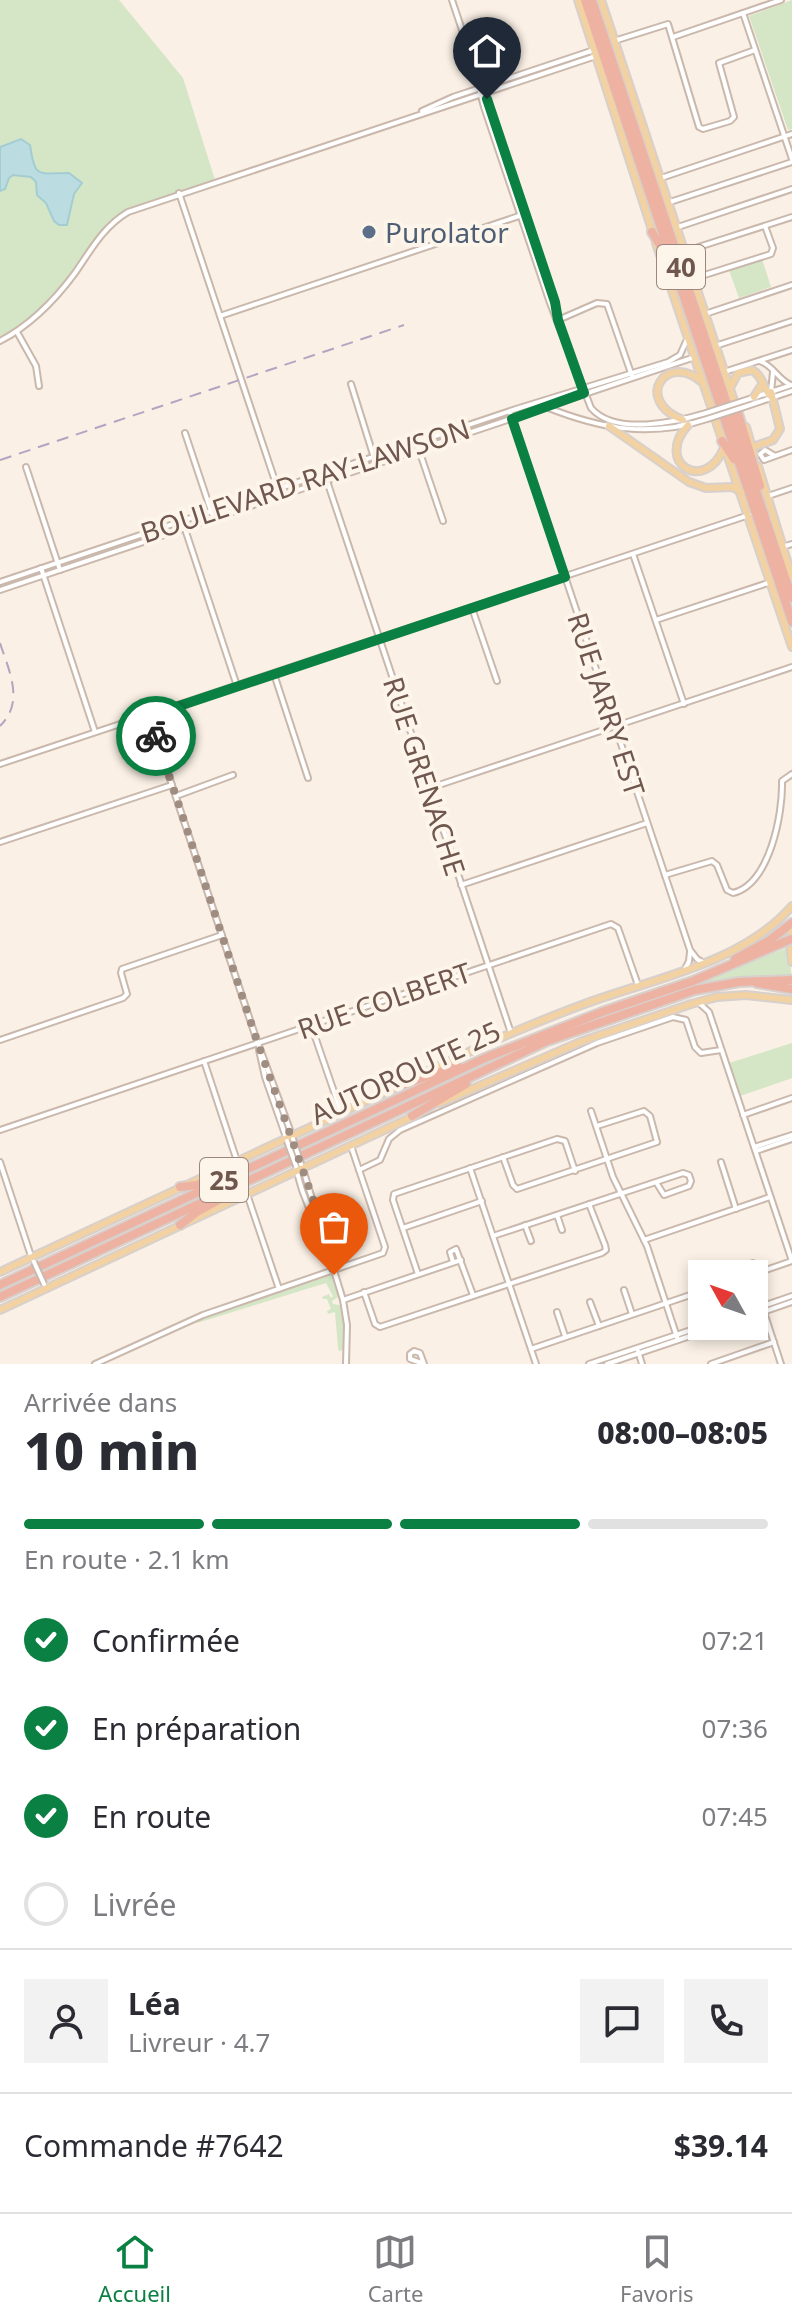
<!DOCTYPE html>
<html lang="fr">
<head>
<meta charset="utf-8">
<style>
	:root { --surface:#fff; --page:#f2f2f3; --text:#2b2b33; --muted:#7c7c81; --line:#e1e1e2; --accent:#0b8043 }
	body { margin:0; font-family:"Noto Sans",sans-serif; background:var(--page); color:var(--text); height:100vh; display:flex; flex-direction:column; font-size:30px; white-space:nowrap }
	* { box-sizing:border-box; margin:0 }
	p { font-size:26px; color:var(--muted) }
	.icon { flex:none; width:44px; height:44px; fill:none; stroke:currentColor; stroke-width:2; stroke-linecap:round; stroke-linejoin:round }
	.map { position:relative; height:1364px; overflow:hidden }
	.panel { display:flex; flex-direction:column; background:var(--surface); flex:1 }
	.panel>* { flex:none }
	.needle { width:52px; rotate:310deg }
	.tools { position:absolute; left:688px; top:1260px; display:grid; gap:16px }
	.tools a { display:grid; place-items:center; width:80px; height:80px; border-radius:0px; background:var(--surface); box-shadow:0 4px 12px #0003; font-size:40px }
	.pin { position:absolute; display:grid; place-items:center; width:68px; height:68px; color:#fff; margin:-82px -34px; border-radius:50% 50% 50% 0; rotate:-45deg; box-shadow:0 0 8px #0007 }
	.pin .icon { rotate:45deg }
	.courier { position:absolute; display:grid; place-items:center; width:80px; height:80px; margin:-40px; border:6px solid #0b8043; border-radius:50%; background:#fff; color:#222; box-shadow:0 2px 10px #0007 }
	.headline em { font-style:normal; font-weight:800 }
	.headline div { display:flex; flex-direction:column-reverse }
	.headline { display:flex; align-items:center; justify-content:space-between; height:136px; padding:0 24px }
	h1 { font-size:52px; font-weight:800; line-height:60px }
	.bar { display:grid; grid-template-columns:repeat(4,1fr); gap:12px 8px; align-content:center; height:96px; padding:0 24px }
	.bar i { height:10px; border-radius:6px; background:var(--line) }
	.bar .current { background:var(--accent) }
	.bar p { grid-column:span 4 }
	.line { display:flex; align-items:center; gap:20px; padding:0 24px; border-top:2px solid var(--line) }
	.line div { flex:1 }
	.round { display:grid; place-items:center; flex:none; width:84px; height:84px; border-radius:0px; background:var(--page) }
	ol { padding:0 24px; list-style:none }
	li { display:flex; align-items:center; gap:24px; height:88px }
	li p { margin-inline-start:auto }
	li .icon { padding:8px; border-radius:50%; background:var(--accent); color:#fff; stroke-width:4 }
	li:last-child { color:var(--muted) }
	li i { width:44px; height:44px; border:4px solid var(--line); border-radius:50% }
	.tab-bar { display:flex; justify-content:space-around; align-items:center; height:112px; border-top:2px solid var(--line); background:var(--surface); font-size:22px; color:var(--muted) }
	.tab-bar a { display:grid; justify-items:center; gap:4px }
	.tab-bar .current { color:var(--accent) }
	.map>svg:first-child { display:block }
	.green { fill:#d4e6c5 }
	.water { fill:#bbdde1; stroke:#a3cdd2; stroke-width:2 }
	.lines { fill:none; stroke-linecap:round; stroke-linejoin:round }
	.minor-casing { stroke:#cab8ac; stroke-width:8 }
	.major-casing { stroke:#d7d0cd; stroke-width:10 }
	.highway-casing { stroke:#d7d0cd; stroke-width:12 }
	.minor { stroke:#fff; stroke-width:4 }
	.major { stroke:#f2d1a3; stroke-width:6 }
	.highway { stroke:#eeb2a2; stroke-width:8 }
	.rail { stroke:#b3a5c2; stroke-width:2; stroke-dasharray:12 8; stroke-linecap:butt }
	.minor-bridge-casing { stroke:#cab8ac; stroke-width:8; stroke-linecap:butt }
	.highway-bridge-casing { stroke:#d7d0cd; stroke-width:12; stroke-linecap:butt }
	.minor-bridge { stroke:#fff; stroke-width:4 }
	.highway-bridge { stroke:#eeb2a2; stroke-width:8 }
	.done { stroke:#a08d82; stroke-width:8; stroke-dasharray:0 14.4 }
	.route { stroke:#0b8043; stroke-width:10 }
	.service-dot { fill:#5c6f8a; stroke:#fdf5ea; stroke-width:3 }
	.labels { text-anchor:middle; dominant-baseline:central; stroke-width:8; stroke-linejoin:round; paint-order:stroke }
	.shield { fill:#fdf5ea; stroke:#9a867c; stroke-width:2 }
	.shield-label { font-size:26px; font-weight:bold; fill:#70574d }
	.service-label { font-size:28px; fill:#4e5e75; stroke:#fdf5ea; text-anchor:start }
	.street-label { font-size:28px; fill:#70574d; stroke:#fdf5ea }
</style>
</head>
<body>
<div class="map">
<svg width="792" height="1364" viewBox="0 0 792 1364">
	<rect width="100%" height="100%" fill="#faf0e5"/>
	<g class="green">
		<polygon points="0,0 119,0 183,78 215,180 133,209 107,228 69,280 30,321 0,341"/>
		<polygon points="792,0 792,129 788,130 749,16"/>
		<polygon points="762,259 771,287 739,298 729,270"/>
		<polygon points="787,948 792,977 741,978 684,987"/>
		<polygon points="792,1043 792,1078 740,1096 729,1063"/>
		<polygon points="333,1271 341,1295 332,1301 333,1304 344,1306 347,1349 339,1351 338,1348 335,1312 328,1314 327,1311 331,1309 327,1299 323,1299 322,1297 329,1294 331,1298 333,1296 326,1283 197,1323 195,1318"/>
	</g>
	<path class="water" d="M21 139 30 145C35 179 37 173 69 173L82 183 74 194 67 225H59L54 221 46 203 37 195 36 182 31 177 13 175 9 178 5 189 0 191V147Z"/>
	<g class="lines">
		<defs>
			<g id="minor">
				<polyline points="452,0 468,48"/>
				<polyline points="743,13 792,159"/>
				<polyline points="673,37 781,0"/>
				<polyline points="614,41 668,24 699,127 703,129 730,121 734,117 719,63 755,50"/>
				<path d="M467 45 484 107 550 303 591 408C615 436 676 422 706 413"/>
				<polyline points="471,56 526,214 557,313"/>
				<polyline points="422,111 453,97 594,50"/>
				<polyline points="661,178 792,134"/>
				<polyline points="179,193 280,496"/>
				<polyline points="670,202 792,162"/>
				<polyline points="678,227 792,189"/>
				<polyline points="686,251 792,217"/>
				<polyline points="695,278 771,254 773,248 765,226"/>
				<polyline points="705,314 792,285"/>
				<polyline points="220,316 522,215"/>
				<polyline points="558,320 597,303 607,304 632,376"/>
				<polyline points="17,332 36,366 39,386"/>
				<path d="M0 341C29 326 55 300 75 273 91 250 103 227 128 212L596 56"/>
				<polyline points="715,346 792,321"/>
				<path d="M760 361C774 366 777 379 791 385"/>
				<polyline points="724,372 792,350"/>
				<polyline points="351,384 376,464"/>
				<polyline points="771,392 773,372"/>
				<polyline points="743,401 792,385"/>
				<path d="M546 407C601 429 650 438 707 419"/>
				<polyline points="744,407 792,391"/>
				<polyline points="510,412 690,950 697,959 704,963"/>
				<polyline points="185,433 212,514"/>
				<polyline points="418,447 443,521"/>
				<polyline points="775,456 765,450 760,454 764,460 792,450"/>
				<polyline points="26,467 60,570"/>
				<polyline points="327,481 511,1033"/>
				<polyline points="768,496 792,488"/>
				<polyline points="185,529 237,686"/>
				<polyline points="782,547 792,544"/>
				<polyline points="633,554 684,704"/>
				<polyline points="41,568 95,732"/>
				<polyline points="0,582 516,409 668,362 680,355 688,337"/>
				<polyline points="0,590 695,357"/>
				<polyline points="472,608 497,681"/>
				<polyline points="656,620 771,582"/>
				<polyline points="274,674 308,778"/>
				<polyline points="149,716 256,1038 293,1138"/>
				<polyline points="0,764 749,515"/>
				<polyline points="430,788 792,667"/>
				<polyline points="176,796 233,775"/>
				<polyline points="0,842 172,785"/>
				<path d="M665 875 712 861 717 865 727 890 733 893C770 884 783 813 782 781L792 774"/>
				<polyline points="461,885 647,823"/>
				<polyline points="685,969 689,961 690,952"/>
				<polyline points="698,1002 709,1012 792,1261"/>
				<polyline points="311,1025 341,1112"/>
				<polyline points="0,1040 123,998 127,994 121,973 122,969 222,935"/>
				<polyline points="259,1050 265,1077 287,1140"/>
				<polyline points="204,1061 237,1161"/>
				<polyline points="591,1111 613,1177 647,1246 678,1340"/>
				<polyline points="743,1115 792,1098"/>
				<polyline points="0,1130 611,924 618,928 638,985"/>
				<polyline points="754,1147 792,1135"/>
				<polyline points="756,1151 792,1139"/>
				<polyline points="503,1157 513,1185 517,1189 657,1142 650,1116 644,1111 597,1126"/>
				<polyline points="0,1162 32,1259"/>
				<polyline points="721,1162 736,1209"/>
				<polyline points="302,1166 343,1300 347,1325 346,1364"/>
				<polyline points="470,1168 536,1364"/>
				<polyline points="296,1169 302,1190 324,1247"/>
				<polyline points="359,1170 380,1160 389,1139 400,1130 597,1043 673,1017 686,1020 695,1047 701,1053 721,1050"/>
				<polyline points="247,1194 279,1289"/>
				<polyline points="557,1215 562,1230"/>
				<polyline points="525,1225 531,1241"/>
				<polyline points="403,1228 482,1201"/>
				<polyline points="493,1236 683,1173 689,1175 691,1181 689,1186 664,1195 656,1182"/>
				<polyline points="644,1240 770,1197"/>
				<polyline points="453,1262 450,1252 456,1249 473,1295"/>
				<polyline points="418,1274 393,1200 394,1194 557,1139 565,1141 575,1171"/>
				<polyline points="719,1274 753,1263 757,1265 759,1272"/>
				<polyline points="754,1274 792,1261"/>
				<polyline points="624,1290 632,1314"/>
				<polyline points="364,1292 375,1324 380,1327 602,1253 606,1250 605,1245 589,1204"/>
				<polyline points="698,1293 696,1283 702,1280"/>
				<polyline points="343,1300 461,1260"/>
				<polyline points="590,1302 599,1326"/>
				<polyline points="762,1306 781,1364"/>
				<polyline points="754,1309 792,1296"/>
				<polyline points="557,1312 565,1336"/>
				<polyline points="754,1315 792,1302"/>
				<polyline points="531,1349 702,1291"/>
				<polygon points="414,1351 420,1353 424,1364 410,1359 410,1354"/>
				<polyline points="638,1351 642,1364"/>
				<polyline points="95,1364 203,1315 383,1253 385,1247 351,1146"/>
				<polyline points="589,1364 703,1326"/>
				<polyline points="607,1364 720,1326"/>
				<polyline points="711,1364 774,1342"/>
			</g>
			<g id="major">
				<polyline points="578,0 653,233"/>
				<polyline points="601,0 736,407"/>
				<polyline points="656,243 792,647"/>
				<path d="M730 388 738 373 752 370C764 376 762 390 772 397"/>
				<polyline points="754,397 763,383"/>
				<path d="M683 420C632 400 667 350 703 383"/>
				<path d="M688 425C654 462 704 495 724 448"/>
				<polyline points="609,426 689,482 706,488 733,487 741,492"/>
				<polyline points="746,427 754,455"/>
				<polyline points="753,447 773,440 780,429 771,392"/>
				<polyline points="758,466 792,577"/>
				<polyline points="792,923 790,943 792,962"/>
				<path d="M416 1077C469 1051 523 1027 579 1006 649 979 741 965 792 906"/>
				<polyline points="440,1103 580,1042 691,1004 717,997 746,995 792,1000"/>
				<polyline points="0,1272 399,1086"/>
				<polyline points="0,1310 416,1115"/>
			</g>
			<g id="highway">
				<polyline points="585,0 792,622"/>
				<polyline points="592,0 792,598"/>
				<polyline points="652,232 664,252"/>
				<polyline points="736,407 760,486"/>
				<polyline points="722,441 734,459"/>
				<polyline points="735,959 770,940 792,923"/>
				<polyline points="757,983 792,989"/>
				<polyline points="396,1087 458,1066"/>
				<polyline points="412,1116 466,1084"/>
				<polyline points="180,1187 197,1185 232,1170"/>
				<polyline points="180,1225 197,1212 217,1201"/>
				<polyline points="0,1285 485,1058 602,1012 693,981 784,942"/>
				<polyline points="0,1297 547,1041 695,990 739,982 792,980"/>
			</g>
		</defs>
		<use href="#minor" class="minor-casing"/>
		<use href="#major" class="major-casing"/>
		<use href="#highway" class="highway-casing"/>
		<use href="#minor" class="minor"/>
		<use href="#major" class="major"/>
		<use href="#highway" class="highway"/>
		<g class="rail">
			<polyline points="0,460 404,325"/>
			<path d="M0 643C9 671 25 702 0 726"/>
		</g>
		<defs>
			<g id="minor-bridge">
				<polyline points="706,413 743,401"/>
				<polyline points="707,419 744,407"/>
				<polyline points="293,1139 301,1164"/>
				<polyline points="287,1141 296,1166"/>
				<polyline points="34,1262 44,1284"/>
			</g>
			<polyline id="highway-bridge" points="784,942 792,939"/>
		</defs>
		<use href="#minor-bridge" class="minor-bridge-casing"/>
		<use href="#highway-bridge" class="highway-bridge-casing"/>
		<use href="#minor-bridge" class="minor-bridge"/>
		<use href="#highway-bridge" class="highway-bridge"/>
	</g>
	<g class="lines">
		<polyline class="done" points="156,736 256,1038 313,1199 334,1275"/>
		<polyline class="route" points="156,736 149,716 565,577 512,419 584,393 558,320 555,302 487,99"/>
	</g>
	<circle class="service-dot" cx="369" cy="232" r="8"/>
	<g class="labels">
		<g class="shield">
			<rect x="657" y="245" width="48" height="44" rx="6"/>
			<rect x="200" y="1158" width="48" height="44" rx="6"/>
		</g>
		<g class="shield-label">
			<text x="681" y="267">40</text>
			<text x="224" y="1180">25</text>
		</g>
		<g class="service-label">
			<text x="385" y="232">Purolator</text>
		</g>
		<g class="street-label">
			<text transform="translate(305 480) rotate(-18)">BOULEVARD RAY-LAWSON</text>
			<text transform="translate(607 704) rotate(72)">RUE JARRY EST</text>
			<text transform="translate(425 776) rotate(72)">RUE GRENACHE</text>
			<text transform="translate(384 1000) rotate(-19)">RUE COLBERT</text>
			<text transform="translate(405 1072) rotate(-25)">AUTOROUTE 25</text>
		</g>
	</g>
</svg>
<div class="tools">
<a><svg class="needle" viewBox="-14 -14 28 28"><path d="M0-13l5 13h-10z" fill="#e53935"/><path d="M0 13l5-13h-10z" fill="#7c7c81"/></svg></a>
</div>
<div class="pin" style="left:334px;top:1275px;background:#ea580c"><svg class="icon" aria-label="bag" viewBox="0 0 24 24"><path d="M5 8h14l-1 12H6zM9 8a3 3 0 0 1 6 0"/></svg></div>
<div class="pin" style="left:487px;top:99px;background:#1f2937"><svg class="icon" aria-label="home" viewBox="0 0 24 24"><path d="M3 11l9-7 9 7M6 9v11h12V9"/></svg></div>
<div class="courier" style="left:156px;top:736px"><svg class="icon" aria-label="bike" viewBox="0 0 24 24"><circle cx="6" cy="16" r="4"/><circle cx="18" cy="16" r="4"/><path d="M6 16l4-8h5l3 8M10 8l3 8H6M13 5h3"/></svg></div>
</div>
<section class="panel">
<div class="headline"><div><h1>10 min</h1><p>Arrivée dans</p></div><em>08:00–08:05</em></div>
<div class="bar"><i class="current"></i><i class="current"></i><i class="current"></i><i></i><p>En route · 2.1 km</p></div>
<ol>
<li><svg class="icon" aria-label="check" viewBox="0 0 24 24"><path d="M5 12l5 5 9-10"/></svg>Confirmée<p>07:21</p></li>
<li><svg class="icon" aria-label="check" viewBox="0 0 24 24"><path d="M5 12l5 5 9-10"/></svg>En préparation<p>07:36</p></li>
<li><svg class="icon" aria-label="check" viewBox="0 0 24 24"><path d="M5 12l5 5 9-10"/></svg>En route<p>07:45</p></li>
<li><i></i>Livrée</li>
</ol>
<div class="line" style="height:144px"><a class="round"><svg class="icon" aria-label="person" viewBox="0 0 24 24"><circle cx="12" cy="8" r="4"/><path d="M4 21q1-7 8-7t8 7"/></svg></a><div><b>Léa</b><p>Livreur · 4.7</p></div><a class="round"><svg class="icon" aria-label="chat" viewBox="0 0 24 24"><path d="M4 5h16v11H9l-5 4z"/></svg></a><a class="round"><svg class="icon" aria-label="phone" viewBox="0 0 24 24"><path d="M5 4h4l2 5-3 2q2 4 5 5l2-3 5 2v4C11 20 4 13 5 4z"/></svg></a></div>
<div class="line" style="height:104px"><div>Commande #7642</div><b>$39.14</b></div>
</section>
<nav class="tab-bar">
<a class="current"><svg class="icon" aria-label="home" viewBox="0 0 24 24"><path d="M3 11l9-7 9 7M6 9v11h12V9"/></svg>Accueil</a>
<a><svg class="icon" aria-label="map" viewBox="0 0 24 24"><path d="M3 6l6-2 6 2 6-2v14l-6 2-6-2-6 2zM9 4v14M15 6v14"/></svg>Carte</a>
<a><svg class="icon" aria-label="saved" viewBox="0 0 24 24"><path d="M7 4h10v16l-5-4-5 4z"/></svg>Favoris</a>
</nav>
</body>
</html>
